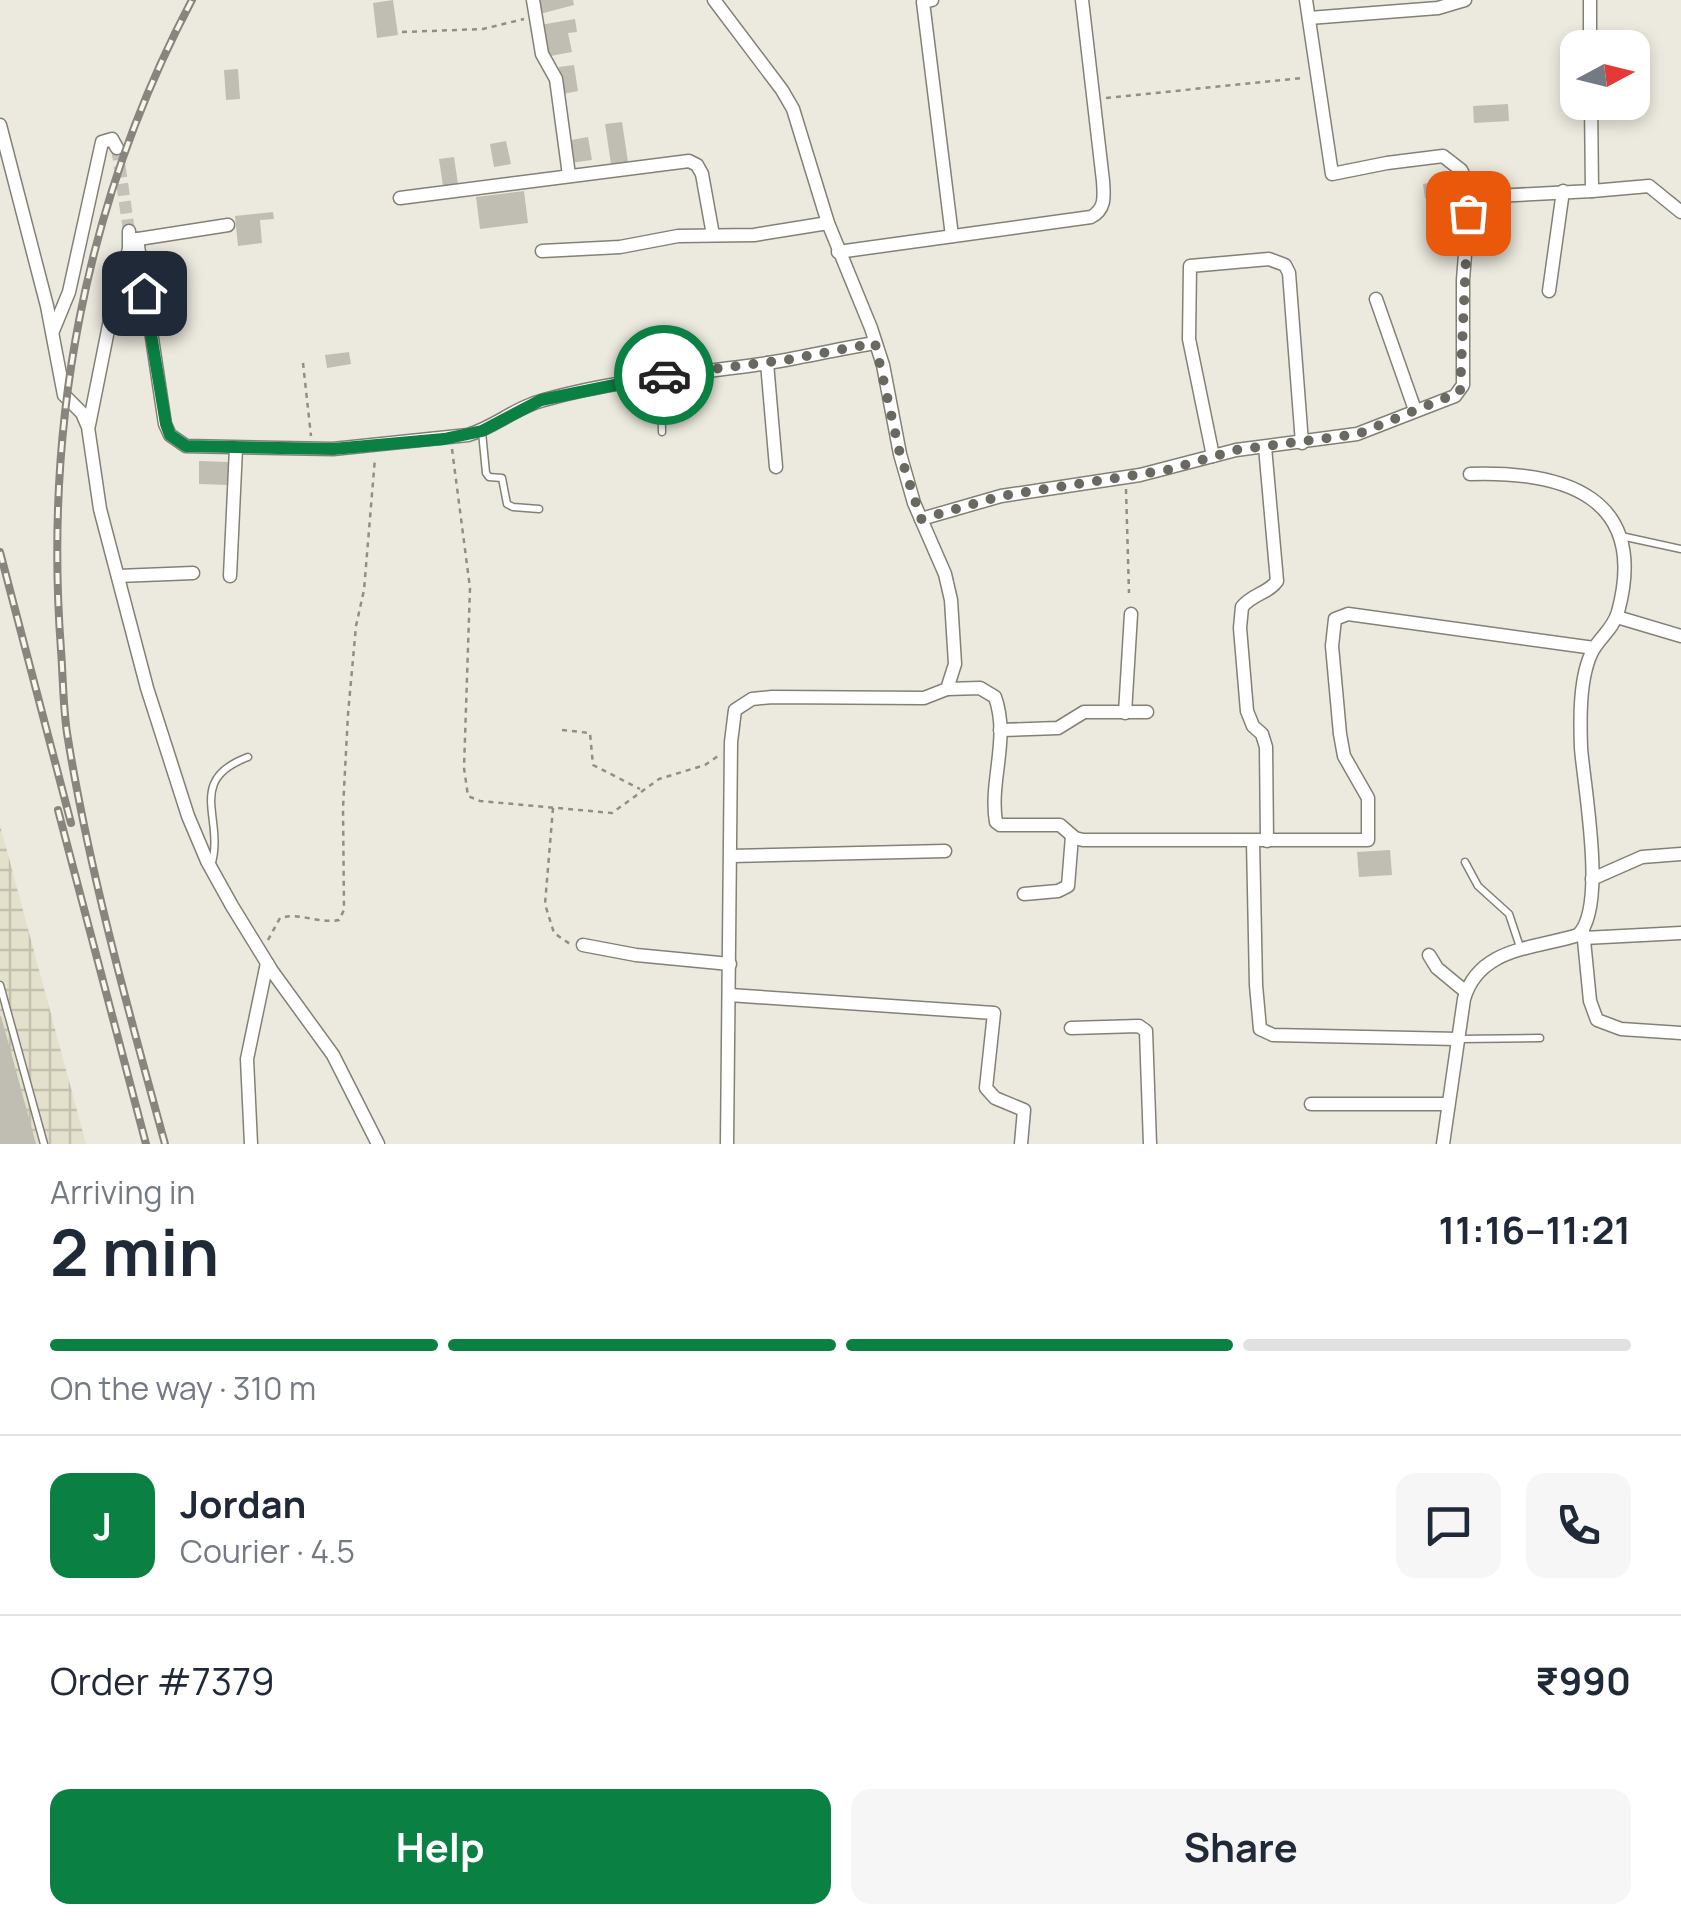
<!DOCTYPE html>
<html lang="en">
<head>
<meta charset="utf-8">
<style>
	:root { --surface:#fff; --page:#f6f6f7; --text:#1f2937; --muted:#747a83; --line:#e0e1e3; --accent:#0b8043 }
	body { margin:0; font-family:Manrope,sans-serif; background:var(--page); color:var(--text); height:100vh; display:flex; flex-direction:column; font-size:38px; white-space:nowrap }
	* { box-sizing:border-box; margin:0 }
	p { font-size:32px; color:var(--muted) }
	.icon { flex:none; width:55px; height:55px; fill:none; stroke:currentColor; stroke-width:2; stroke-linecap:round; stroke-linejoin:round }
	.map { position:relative; height:1144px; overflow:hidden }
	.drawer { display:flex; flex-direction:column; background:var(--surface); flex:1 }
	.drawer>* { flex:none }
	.needle { width:65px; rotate:83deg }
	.controls { position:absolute; left:1560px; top:30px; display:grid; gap:20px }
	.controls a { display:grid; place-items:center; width:90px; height:90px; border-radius:20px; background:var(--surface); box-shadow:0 5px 15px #0003; font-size:50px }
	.pin { position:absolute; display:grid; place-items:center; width:85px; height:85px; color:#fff; margin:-42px; border-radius:20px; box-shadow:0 5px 15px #0006 }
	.courier { position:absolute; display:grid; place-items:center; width:100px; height:100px; margin:-50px; border:8px solid #0b8043; border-radius:50%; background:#fff; color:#222; box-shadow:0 2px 12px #0007 }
	.headline em { font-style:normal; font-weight:700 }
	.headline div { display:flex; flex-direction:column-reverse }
	.headline { display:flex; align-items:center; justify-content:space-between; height:170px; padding:0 50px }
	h1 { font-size:65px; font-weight:700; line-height:75px }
	.bar { display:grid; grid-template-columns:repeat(4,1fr); gap:15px 10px; align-content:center; height:120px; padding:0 50px }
	.bar i { height:12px; border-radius:8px; background:var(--line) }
	.bar .active { background:var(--accent) }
	.bar p { grid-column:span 4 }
	.line { display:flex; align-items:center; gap:25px; padding:0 50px; border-top:2px solid var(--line) }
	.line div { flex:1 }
	.round { display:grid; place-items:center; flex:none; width:105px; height:105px; border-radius:20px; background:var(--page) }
	.button { display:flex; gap:20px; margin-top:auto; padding:20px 50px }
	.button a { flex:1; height:115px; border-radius:20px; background:var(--accent); color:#fff; font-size:40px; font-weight:700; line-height:115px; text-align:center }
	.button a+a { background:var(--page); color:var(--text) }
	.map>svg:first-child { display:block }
	.industrial { fill:url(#industrial-grid) }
	.building { fill:#c0beb2 }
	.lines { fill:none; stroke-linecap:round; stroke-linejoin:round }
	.minor-tunnel { stroke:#c4c2b8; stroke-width:12; stroke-dasharray:12 6; stroke-linecap:butt }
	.service-casing { stroke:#838176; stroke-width:9 }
	.minor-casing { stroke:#838176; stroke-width:15 }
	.path { stroke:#908f86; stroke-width:2.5; stroke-dasharray:5 5; stroke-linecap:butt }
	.service { stroke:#fff; stroke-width:6 }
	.minor { stroke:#fff; stroke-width:12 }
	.rail-casing { stroke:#87857d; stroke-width:8 }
	.rail { stroke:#f9f7eb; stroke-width:4; stroke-dasharray:11; stroke-linecap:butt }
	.done { stroke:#6a6961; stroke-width:10; stroke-dasharray:0 18 }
	.route { stroke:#0b8043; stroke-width:12 }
</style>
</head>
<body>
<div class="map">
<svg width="1681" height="1144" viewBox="0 0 1681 1144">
	<defs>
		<pattern id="industrial-grid" width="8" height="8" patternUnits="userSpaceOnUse" patternTransform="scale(2.5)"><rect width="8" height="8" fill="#e3e0cc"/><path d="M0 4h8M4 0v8" fill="none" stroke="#c3c0af"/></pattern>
	</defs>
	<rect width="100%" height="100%" fill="#eceade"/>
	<polygon class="industrial" points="0,825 86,1144 0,1144"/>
	<g class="building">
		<polygon points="393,0 398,35 377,38 373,3"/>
		<polygon points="536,0 573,0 574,5 540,14"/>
		<polygon points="575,19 577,32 568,33 572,52 545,57 540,25"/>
		<polygon points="574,65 578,91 563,94 559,67"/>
		<polygon points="238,69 240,99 226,100 224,70"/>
		<polygon points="1508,104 1509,121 1474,123 1473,106"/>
		<polygon points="622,122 628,162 611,164 605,124"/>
		<polygon points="588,137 592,160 570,163 566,141"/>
		<polygon points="506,141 511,164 494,167 490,144"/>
		<polygon points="454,157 458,184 443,186 439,159"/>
		<polygon points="1449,180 1451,194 1425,198 1423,184"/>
		<polygon points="524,191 528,223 480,229 476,197"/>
		<polygon points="273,212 274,219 260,220 262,243 238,246 235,216"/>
		<polygon points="349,352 351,364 327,368 325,355"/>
		<polygon points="199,461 228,462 228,485 199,484"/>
		<polygon points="1390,850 1392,875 1359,877 1357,852"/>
		<polygon points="0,1016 1,1016 36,1144 0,1144"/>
	</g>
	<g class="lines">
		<polyline class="minor-tunnel" points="117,148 129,231"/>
		<defs>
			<g id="service">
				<polyline points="661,377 662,432"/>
				<polyline points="482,432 486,473 489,477 502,478 507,504 513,507 539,509"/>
				<polyline points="1621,536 1681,549"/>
				<polyline points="1465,862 1478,886 1509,914 1520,947"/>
				<path d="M211 866C226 819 184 781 248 757"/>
				<polyline points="0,985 44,1144"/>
				<polyline points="1458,1039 1540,1038"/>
			</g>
			<g id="minor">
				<polyline points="533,0 542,54 556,79 569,175"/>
				<polyline points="714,0 782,90 793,109 828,223 871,328 883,365 900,454 914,503 945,574 951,600 955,664 947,689 924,698 772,697 752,699 735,710 731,742 727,1144"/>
				<polyline points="932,0 923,2 952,236"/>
				<polyline points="1306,0 1332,174 1387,163 1443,156 1461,170 1475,197"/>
				<polyline points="1590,0 1590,48"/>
				<polyline points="1309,18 1438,8 1465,0"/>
				<polyline points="0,125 47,306 64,395 82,413 88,427 100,509 147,688 188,816 207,861 232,906 272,971 333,1055 378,1144"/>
				<polyline points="1592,191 1649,186 1681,212"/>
				<polyline points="400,198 689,161 697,165 702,174 713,235"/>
				<path d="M137 239 165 424 170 435 186 446 333 449 468 435C495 427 516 407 544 400 616 380 689 374 762 364 800 358 838 349 875 343"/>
				<polyline points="132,240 228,225"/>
				<polyline points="542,251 620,247 678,236 754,235 828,223"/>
				<path d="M838 252 1091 217C1106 209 1104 196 1103 181L1082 0"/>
				<polyline points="1549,291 1563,191"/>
				<polyline points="1376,299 1415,410"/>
				<polyline points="53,331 69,292 102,142 112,139 117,148"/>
				<polyline points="767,363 776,467"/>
				<polyline points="89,425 114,300 129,249 129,231"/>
				<path d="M1265 447 1277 581C1269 593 1252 594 1242 607L1240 628 1247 711 1253 726 1262 734 1266 747 1267 841"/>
				<polyline points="1213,456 1189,339 1190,266 1269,259 1285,265 1289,273 1302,443"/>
				<polyline points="921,519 1001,496 1140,475 1236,450 1357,434 1455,396 1463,385 1463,280 1469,203 1475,197 1592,191 1591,102"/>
				<polyline points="118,576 193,573"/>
				<polyline points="230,576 236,448"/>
				<polyline points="1617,617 1681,636"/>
				<path d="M947 689 980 688 995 697C1010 739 989 781 996 822L1000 825H1060L1075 838 1083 840H1368V798L1344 756 1340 734 1332 646 1335 619 1348 614 1594 648"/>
				<polyline points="1125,713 1131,614"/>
				<polyline points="1000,730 1058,728 1084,712 1147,712"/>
				<polyline points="1253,841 1256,985 1260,1029 1273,1035 1458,1039"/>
				<polyline points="731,856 945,851"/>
				<polyline points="1592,879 1642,857 1681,854"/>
				<polyline points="1024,894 1058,891 1068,886 1072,836"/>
				<polyline points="1583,930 1590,1001 1597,1020 1621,1029 1681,1033"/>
				<polyline points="1584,938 1681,933"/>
				<polyline points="583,945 636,955 730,964"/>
				<polyline points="1429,955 1437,968 1466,992"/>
				<polyline points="729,995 994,1013 986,1088 995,1098 1024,1110 1021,1144"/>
				<polyline points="1071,1028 1139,1026 1146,1031 1150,1144"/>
				<polyline points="1311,1104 1448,1104"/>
				<polyline points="251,1144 247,1059 267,963"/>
				<path d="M1443 1144 1464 999C1479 947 1534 949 1578 935 1607 908 1584 787 1581 748 1580 720 1579 676 1593 650 1601 636 1613 629 1618 612 1649 497 1565 471 1470 474"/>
			</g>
		</defs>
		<use href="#service" class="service-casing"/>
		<use href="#minor" class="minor-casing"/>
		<g class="path">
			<polyline points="402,32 483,29 524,19"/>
			<polyline points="1106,98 1302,78"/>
			<polyline points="303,363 311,436"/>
			<polyline points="452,449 470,588 464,768 468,796 480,801 612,813 659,779 705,765 718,756"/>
			<polyline points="1126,489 1129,593"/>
			<polyline points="562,730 590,733 593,765 640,789"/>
			<polyline points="553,808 545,904 554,933 570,944"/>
			<path d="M268 940 280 918C301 912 318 924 339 920L344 910 343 808 348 714 356 626 364 590 375 458"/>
		</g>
		<use href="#service" class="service"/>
		<use href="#minor" class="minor"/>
		<defs>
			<g id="rail">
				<polyline points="0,552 71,823"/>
				<polyline points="58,810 146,1144"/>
				<path d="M165 1144C128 1009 89 871 67 733 63 705 63 677 61 650 44 423 85 202 192 0"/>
			</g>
		</defs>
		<use href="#rail" class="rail-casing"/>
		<use href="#rail" class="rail"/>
	</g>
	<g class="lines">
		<polyline class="done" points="664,375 786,360 875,343 900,454 921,519 1001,496 1167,470 1236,450 1358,434 1460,392 1468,213"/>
		<polyline class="route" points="144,293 166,424 170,435 186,446 333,449 444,439 482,431 541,400 664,375"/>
	</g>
</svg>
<div class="controls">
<a><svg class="needle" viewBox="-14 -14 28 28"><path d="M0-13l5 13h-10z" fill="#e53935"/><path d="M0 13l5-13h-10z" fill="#747a83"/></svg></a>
</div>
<div class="pin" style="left:1468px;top:213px;background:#ea580c"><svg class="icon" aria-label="bag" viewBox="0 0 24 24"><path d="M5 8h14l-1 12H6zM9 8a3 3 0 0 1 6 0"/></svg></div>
<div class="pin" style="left:144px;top:293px;background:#1f2937"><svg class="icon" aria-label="home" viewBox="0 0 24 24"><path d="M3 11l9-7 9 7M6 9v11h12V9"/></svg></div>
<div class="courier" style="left:664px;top:375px"><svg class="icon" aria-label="car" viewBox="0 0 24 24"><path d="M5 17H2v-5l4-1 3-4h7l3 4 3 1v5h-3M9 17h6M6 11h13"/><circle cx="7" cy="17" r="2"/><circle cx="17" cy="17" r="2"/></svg></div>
</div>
<section class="drawer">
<div class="headline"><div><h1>2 min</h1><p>Arriving in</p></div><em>11:16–11:21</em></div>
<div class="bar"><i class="active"></i><i class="active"></i><i class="active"></i><i></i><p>On the way · 310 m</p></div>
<div class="line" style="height:180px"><b class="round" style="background:var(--accent);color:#fff">J</b><div><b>Jordan</b><p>Courier · 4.5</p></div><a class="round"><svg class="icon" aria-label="chat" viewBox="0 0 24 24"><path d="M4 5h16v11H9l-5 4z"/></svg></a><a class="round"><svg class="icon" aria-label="phone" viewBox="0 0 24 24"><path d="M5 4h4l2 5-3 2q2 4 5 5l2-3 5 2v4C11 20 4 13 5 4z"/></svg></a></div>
<div class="line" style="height:130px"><div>Order #7379</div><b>₹990</b></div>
<div class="button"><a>Help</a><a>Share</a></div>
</section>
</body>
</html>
